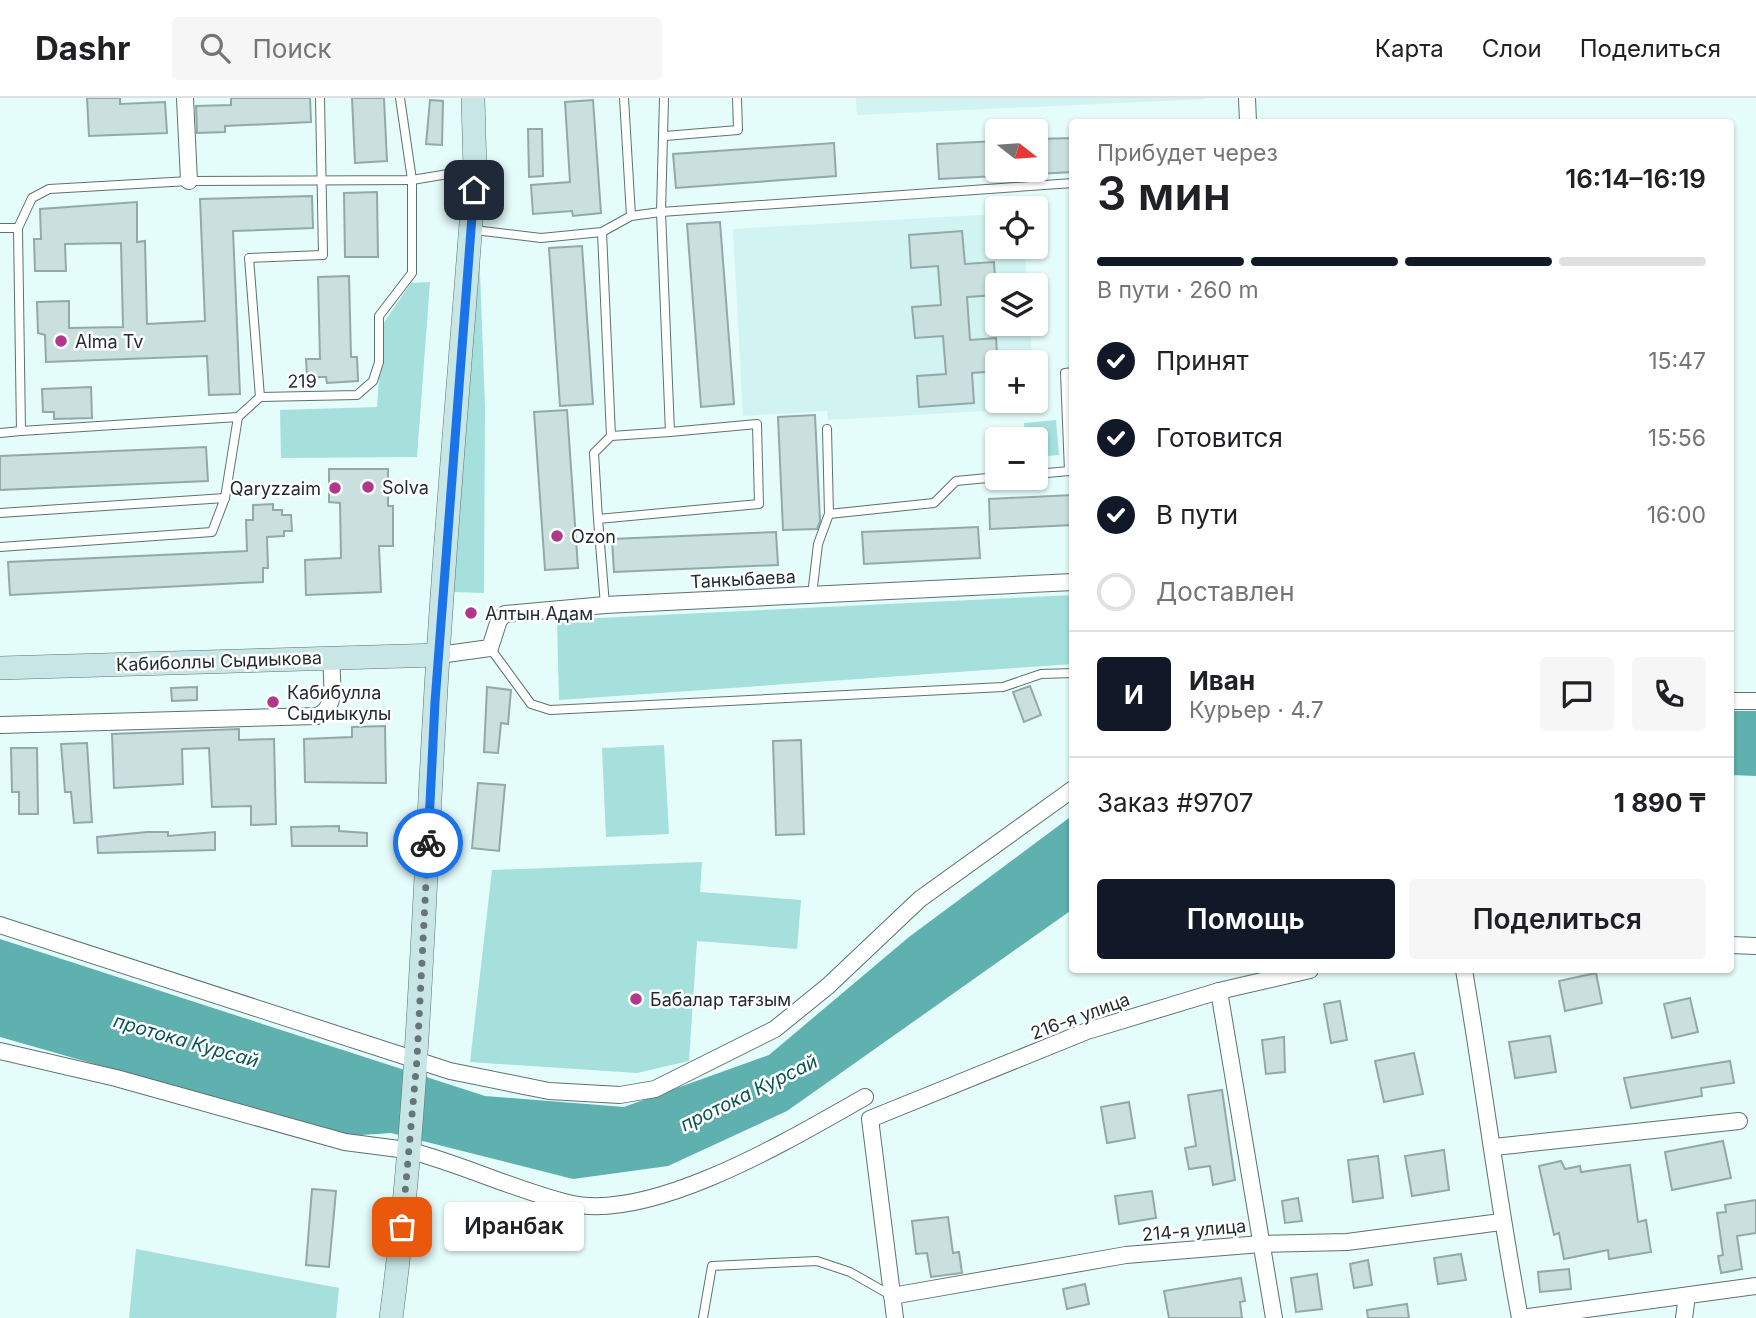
<!DOCTYPE html>
<html lang="ru">
<head>
<meta charset="utf-8">
<style>
	:root { --surface:#fff; --page:#f6f6f6; --text:#202124; --muted:#757577; --line:#e0e0e0; --accent:#111827 }
	body { margin:0; font-family:Inter,sans-serif; background:var(--page); color:var(--text); height:100vh; display:flex; flex-direction:column; font-size:26px; white-space:nowrap }
	* { box-sizing:border-box; margin:0 }
	p { font-size:23px; color:var(--muted) }
	.icon { flex:none; width:38px; height:38px; fill:none; stroke:currentColor; stroke-width:2; stroke-linecap:round; stroke-linejoin:round }
	.map { position:relative; flex:1; overflow:hidden }
	.details { position:absolute; left:1069px; top:21px; width:665px; height:854px; display:flex; flex-direction:column; background:var(--surface); border-radius:7px; box-shadow:0 2px 5px #0004 }
	.details>* { flex:none }
	.needle { width:46px; rotate:107deg }
	.controls { position:absolute; left:985px; top:21px; display:grid; gap:14px }
	.controls a { display:grid; place-items:center; width:63px; height:63px; border-radius:7px; background:var(--surface); box-shadow:0 2px 5px #0004; font-size:35px }
	.pin { position:absolute; display:grid; place-items:center; width:60px; height:60px; color:#fff; margin:-30px; border-radius:14px; box-shadow:0 4px 10px #0006 }
	.courier { position:absolute; display:grid; place-items:center; width:70px; height:70px; margin:-35px; border:5px solid #1a73e8; border-radius:50%; background:#fff; color:#222; box-shadow:0 2px 9px #0007 }
	.bubble { position:absolute; height:49px; border-radius:7px; background:var(--surface); box-shadow:0 2px 5px #0004; font-size:23px; font-weight:600; line-height:49px; text-align:center }
	.summary em { font-style:normal; font-weight:600 }
	.summary div { display:flex; flex-direction:column-reverse }
	.summary { display:flex; align-items:center; justify-content:space-between; height:119px; padding:0 28px }
	h1 { font-size:46px; font-weight:600; line-height:52px }
	.bar { display:grid; grid-template-columns:repeat(4,1fr); gap:10px 7px; align-content:center; height:84px; padding:0 28px }
	.bar i { height:9px; border-radius:5px; background:var(--line) }
	.bar .on { background:var(--accent) }
	.bar p { grid-column:span 4 }
	.line { display:flex; align-items:center; gap:18px; padding:0 28px; border-top:2px solid var(--line) }
	.line div { flex:1 }
	.round { display:grid; place-items:center; flex:none; width:74px; height:74px; border-radius:7px; background:var(--page) }
	ol { padding:0 28px; list-style:none }
	li { display:flex; align-items:center; gap:21px; height:77px }
	li p { margin-inline-start:auto }
	li .icon { padding:7px; border-radius:50%; background:var(--accent); color:#fff; stroke-width:4 }
	li:last-child { color:var(--muted) }
	li i { width:38px; height:38px; border:4px solid var(--line); border-radius:50% }
	.cta { display:flex; gap:14px; margin-top:auto; padding:14px 28px }
	.cta a { flex:1; height:80px; border-radius:7px; background:var(--accent); color:#fff; font-size:28px; font-weight:600; line-height:80px; text-align:center }
	.cta a+a { background:var(--page); color:var(--text) }
	header { display:flex; align-items:center; gap:42px; box-sizing:border-box; height:98px; padding:0 35px; background:var(--surface); border-bottom:2px solid var(--line) }
	header strong { font-size:33px }
	nav { display:flex; gap:38px; margin-inline-start:auto; font-size:24px }
	.search { width:490px; height:63px; background:var(--page); display:flex; align-items:center; gap:18px; box-sizing:border-box; padding:0 24px; border-radius:7px; color:var(--muted); font-size:26px }
	.map>svg:first-child { display:block }
	.built { fill:#d1f3f1 }
	.green { fill:#a6e0dd }
	.water { fill:#5eb1ae }
	.building { fill:#c9e0df; stroke:#93a9a8; stroke-width:2 }
	.lines { fill:none; stroke-linecap:round; stroke-linejoin:round }
	.lane-casing { stroke:#5d7270; stroke-width:10 }
	.street-casing { stroke:#5d7270; stroke-width:18 }
	.secondary-casing { stroke:#5d7270; stroke-width:24 }
	.lane { stroke:#fff; stroke-width:8 }
	.street { stroke:#fff; stroke-width:16 }
	.secondary { stroke:#c8e6e5; stroke-width:23 }
	.done { stroke:#677575; stroke-width:7; stroke-dasharray:0 12.6 }
	.route { stroke:#1a73e8; stroke-width:9 }
	.poi-dot { fill:#b0378c; stroke:#fff; stroke-width:2.5 }
	.labels { text-anchor:middle; dominant-baseline:central; stroke-width:5; stroke-linejoin:round; paint-order:stroke }
	.poi-label { font-size:18px; fill:#242d2d; stroke:#fff; text-anchor:start }
	.street-label { font-size:18px; fill:#242d2d; stroke:#fff }
	.water-label { font-size:19px; font-style:italic; fill:#085452; stroke:#fff }
</style>
</head>
<body>
<header>
<strong>Dashr</strong>
<div class="search"><svg class="icon" aria-label="search" viewBox="0 0 24 24"><circle cx="10" cy="10" r="6"/><path d="M15 15l6 6"/></svg>Поиск</div>
<nav><a>Карта</a><a>Слои</a><a>Поделиться</a></nav>
</header>
<div class="map">
<svg width="1756" height="1220" viewBox="0 0 1756 1220">
	<rect width="100%" height="100%" fill="#e4fcfa"/>
	<g class="built">
		<polygon points="856,0 1204,0 1204,1 857,17"/>
		<polygon points="997,116 998,149 1025,149 1027,187 998,187 998,226 1030,226 1032,264 998,264 998,303 1034,303 1034,310 828,322 827,313 743,318 733,131"/>
	</g>
	<g class="green">
		<polygon points="479,148 485,309 484,495 452,494"/>
		<polygon points="430,184 417,359 281,360 280,312 377,309 383,226 411,185"/>
		<polygon points="1056,322 1059,357 1036,359 1036,341 1025,341 1024,325"/>
		<polygon points="1073,497 1073,566 559,602 557,522"/>
		<polygon points="664,647 669,736 606,739 602,650"/>
		<polygon points="702,764 700,794 801,802 797,851 697,843 689,963 637,975 470,964 492,772"/>
		<polygon points="136,1151 339,1190 336,1220 129,1220"/>
	</g>
	<g class="water">
		<polygon points="1731,613 1756,613 1756,678 1731,677"/>
		<polygon points="1073,717 1073,811 787,1013 668,1068 573,1081 391,1035 347,1038 0,939 0,841 485,998 624,1009 769,957 909,839"/>
	</g>
	<g class="building">
		<polygon points="87,0 120,0 120,6 165,4 167,35 89,38"/>
		<polygon points="231,0 310,0 311,24 225,28 225,34 197,35 196,8 231,7"/>
		<polygon points="352,0 384,0 387,63 355,65"/>
		<polygon points="430,2 443,3 442,47 426,46"/>
		<polygon points="593,2 601,115 573,118 572,113 533,116 531,87 570,84 565,4"/>
		<polygon points="528,31 542,31 543,78 529,79"/>
		<polygon points="1073,40 1073,74 1036,76 1036,41"/>
		<polygon points="998,43 998,78 939,81 937,46"/>
		<polygon points="834,45 836,78 676,90 673,56"/>
		<polygon points="377,94 378,159 345,159 344,95"/>
		<polygon points="312,98 313,130 233,133 240,296 209,297 207,258 46,264 45,237 38,235 37,204 69,203 69,230 123,229 121,145 65,146 66,173 35,173 34,141 41,141 40,111 137,104 137,144 145,143 147,226 205,223 200,101"/>
		<polygon points="720,124 734,306 701,309 687,126"/>
		<polygon points="962,133 965,166 994,164 996,197 967,199 970,242 996,240 998,273 972,275 974,305 919,309 917,278 946,276 943,238 915,240 912,209 941,207 938,168 911,170 909,137"/>
		<polygon points="582,148 593,306 560,308 549,150"/>
		<polygon points="349,178 351,259 357,259 358,283 327,285 326,279 307,279 306,261 320,261 318,179"/>
		<polygon points="91,289 92,320 54,321 54,314 43,314 42,291"/>
		<polygon points="567,312 578,470 545,472 534,314"/>
		<polygon points="815,317 820,423 817,431 783,432 778,319"/>
		<polygon points="206,349 208,383 0,392 0,358"/>
		<polygon points="329,371 388,371 388,408 393,408 393,448 379,448 381,494 306,497 305,462 341,460 340,405 329,404"/>
		<polygon points="1073,397 1073,427 990,431 989,401"/>
		<polygon points="273,406 273,412 282,412 282,417 291,417 292,433 284,433 284,438 267,439 268,470 263,470 263,484 10,497 8,464 247,453 246,422 253,422 253,407"/>
		<polygon points="978,429 980,460 864,466 862,434"/>
		<polygon points="776,434 778,467 614,474 612,441"/>
		<polygon points="1030,588 1041,617 1024,624 1013,594"/>
		<polygon points="197,589 197,602 172,603 171,590"/>
		<polygon points="487,589 511,592 508,626 501,625 498,655 484,654"/>
		<polygon points="385,628 386,685 305,684 304,641 352,639 352,629"/>
		<polygon points="239,631 239,642 274,641 276,726 251,727 251,708 212,709 209,650 182,651 183,686 114,690 112,636"/>
		<polygon points="801,642 804,736 776,737 773,643"/>
		<polygon points="87,645 92,724 74,725 71,694 65,694 61,646"/>
		<polygon points="11,650 37,650 38,716 19,716 19,694 12,694"/>
		<polygon points="478,685 505,687 499,753 472,750"/>
		<polygon points="339,728 339,733 367,735 367,748 292,748 291,729"/>
		<polygon points="147,734 168,734 168,738 215,734 215,752 98,755 97,739"/>
		<polygon points="1596,875 1602,905 1565,913 1559,883"/>
		<polygon points="1690,900 1698,934 1672,940 1664,906"/>
		<polygon points="1340,903 1347,942 1331,945 1324,906"/>
		<polygon points="1550,938 1556,974 1515,980 1509,944"/>
		<polygon points="1284,939 1285,974 1266,976 1262,942"/>
		<polygon points="1414,955 1423,996 1384,1004 1375,963"/>
		<polygon points="1730,963 1734,985 1701,990 1702,998 1631,1010 1624,980"/>
		<polygon points="1222,992 1235,1082 1213,1087 1210,1068 1189,1071 1185,1050 1196,1048 1188,997"/>
		<polygon points="1129,1004 1135,1040 1107,1045 1101,1009"/>
		<polygon points="1723,1043 1731,1080 1672,1092 1665,1054"/>
		<polygon points="1444,1052 1449,1092 1412,1098 1405,1058"/>
		<polygon points="1378,1058 1383,1100 1353,1104 1348,1062"/>
		<polygon points="1561,1063 1565,1071 1580,1068 1581,1074 1630,1067 1638,1124 1646,1122 1651,1154 1609,1161 1608,1152 1564,1161 1559,1135 1554,1137 1539,1068"/>
		<polygon points="312,1091 336,1093 329,1169 306,1167"/>
		<polygon points="1152,1093 1156,1120 1119,1126 1115,1098"/>
		<polygon points="1298,1100 1302,1123 1285,1125 1282,1103"/>
		<polygon points="1756,1102 1756,1135 1737,1138 1742,1171 1721,1175 1718,1158 1723,1157 1717,1115 1726,1114 1725,1107"/>
		<polygon points="948,1119 953,1155 959,1154 962,1175 931,1179 927,1155 916,1156 912,1123"/>
		<polygon points="1461,1156 1466,1182 1438,1186 1434,1160"/>
		<polygon points="1368,1162 1372,1187 1354,1190 1350,1166"/>
		<polygon points="1569,1171 1571,1191 1540,1194 1538,1174"/>
		<polygon points="1317,1176 1322,1211 1296,1214 1291,1180"/>
		<polygon points="1241,1180 1245,1203 1240,1204 1242,1220 1169,1220 1164,1193"/>
		<polygon points="1085,1186 1089,1206 1067,1211 1063,1191"/>
		<polygon points="1407,1206 1409,1220 1368,1220 1367,1212"/>
	</g>
	<g class="lines">
		<defs>
			<g id="lane">
				<polyline points="624,0 631,118"/>
				<polyline points="665,38 738,32 737,0"/>
				<polyline points="0,130 18,130"/>
				<polyline points="474,132 541,140 602,134 631,118 661,114 1073,85"/>
				<polyline points="260,299 249,160 323,157 320,0"/>
				<polyline points="827,331 829,416"/>
				<polyline points="21,333 238,319 260,299 357,297 373,283 379,264 379,218 412,175 412,82 400,0"/>
				<polyline points="0,335 21,333 18,130 32,100 49,91 189,83 412,82 472,72"/>
				<polyline points="611,338 670,334"/>
				<polyline points="1036,376 1069,373 1065,275 1073,274"/>
				<polyline points="0,415 225,400"/>
				<polyline points="598,421 594,355 611,338 602,134"/>
				<polyline points="0,449 212,434 225,400 238,319"/>
				<polyline points="812,497 818,446 829,416 934,405 956,383 998,379"/>
				<polyline points="605,507 598,421 759,406 757,326 670,334 661,114 664,0"/>
				<polyline points="490,550 531,606 550,612 1003,589 1041,576 1073,575"/>
				<polyline points="703,1220 712,1168 817,1163 850,1174 892,1198"/>
			</g>
			<g id="street">
				<polyline points="185,0 189,83"/>
				<polyline points="1247,0 1248,24"/>
				<polyline points="439,557 490,550 499,522 505,516 605,507 1073,484"/>
				<polyline points="1731,603 1756,603"/>
				<path d="M0 627 317 618C339 610 331 579 331 560"/>
				<polyline points="0,827 450,973 549,993 620,997 655,991 775,931 828,888 920,801 1073,691"/>
				<polyline points="1731,847 1756,848"/>
				<path d="M1464 872C1484 988 1498 1104 1520 1220"/>
				<polyline points="1219,893 1274,1220"/>
				<polyline points="0,953 116,980 345,1044 399,1051"/>
				<polyline points="1494,1049 1739,1023"/>
				<path d="M411 1053C464 1067 515 1092 568 1105 651 1126 794 1039 865 999"/>
				<polyline points="892,1198 1126,1157 1261,1146 1347,1144 1501,1124"/>
				<polyline points="895,1220 870,1021 1087,933 1219,893 1310,872"/>
				<polyline points="1521,1220 1756,1188"/>
				<polyline points="1684,1220 1687,1198"/>
			</g>
			<g id="secondary">
				<polyline points="0,570 439,557"/>
				<path d="M391 1220C418 1017 423 813 435 608 445 429 462 250 475 72L473 0"/>
			</g>
		</defs>
		<use href="#lane" class="lane-casing"/>
		<use href="#street" class="street-casing"/>
		<use href="#secondary" class="secondary-casing"/>
		<use href="#lane" class="lane"/>
		<use href="#street" class="street"/>
		<use href="#secondary" class="secondary"/>
	</g>
	<g class="lines">
		<polyline class="done" points="402,1129 417,961 428,745"/>
		<polyline class="route" points="428,745 435,604 474,92"/>
	</g>
	<g class="poi-dot">
		<circle cx="61" cy="243" r="7"/>
		<circle cx="368" cy="389" r="7"/>
		<circle cx="335" cy="390" r="7"/>
		<circle cx="557" cy="438" r="7"/>
		<circle cx="471" cy="515" r="7"/>
		<circle cx="273" cy="604" r="7"/>
		<circle cx="636" cy="901" r="7"/>
	</g>
	<g class="labels">
		<g class="poi-label">
			<text x="75" y="243">Alma Tv</text>
			<text x="382" y="389">Solva</text>
			<text x="321" y="390" text-anchor="end">Qaryzzaim</text>
			<text x="571" y="438">Ozon</text>
			<text x="485" y="515">Алтын Адам</text>
			<text x="287" y="594">Кабибулла<tspan x="287" dy="21">Сыдиыкулы</tspan></text>
			<text x="650" y="901">Бабалар тағзым</text>
		</g>
		<g class="street-label">
			<text transform="translate(302 283) rotate(-1)">219</text>
			<text transform="translate(743 481) rotate(-3)">Танкыбаева</text>
			<text transform="translate(219 563) rotate(-2)">Кабиболлы Сыдиыкова</text>
			<text transform="translate(1080 918) rotate(-20)">216-я улица</text>
			<text transform="translate(1194 1132) rotate(-5)">214-я улица</text>
		</g>
		<g class="water-label">
			<text transform="translate(186 943) rotate(16)">протока Курсай</text>
			<text transform="translate(749 995) rotate(-26)">протока Курсай</text>
		</g>
	</g>
</svg>
<div class="controls">
<a><svg class="needle" viewBox="-14 -14 28 28"><path d="M0-13l5 13h-10z" fill="#e53935"/><path d="M0 13l5-13h-10z" fill="#757577"/></svg></a>
<a><svg class="icon" aria-label="locate" viewBox="0 0 24 24"><circle cx="12" cy="12" r="6"/><path d="M12 2v4M12 18v4M2 12h4M18 12h4"/></svg></a>
<a><svg class="icon" aria-label="layers" viewBox="0 0 24 24"><path d="M12 4l9 5-9 5-9-5zM3 14l9 5 9-5"/></svg></a>
<a>+</a>
<a>−</a>
</div>
<div class="pin" style="left:402px;top:1129px;background:#ea580c"><svg class="icon" aria-label="bag" viewBox="0 0 24 24"><path d="M5 8h14l-1 12H6zM9 8a3 3 0 0 1 6 0"/></svg></div>
<div class="pin" style="left:474px;top:92px;background:#1f2937"><svg class="icon" aria-label="home" viewBox="0 0 24 24"><path d="M3 11l9-7 9 7M6 9v11h12V9"/></svg></div>
<div class="courier" style="left:428px;top:745px"><svg class="icon" aria-label="bike" viewBox="0 0 24 24"><circle cx="6" cy="16" r="4"/><circle cx="18" cy="16" r="4"/><path d="M6 16l4-8h5l3 8M10 8l3 8H6M13 5h3"/></svg></div>
<div class="bubble" style="left:444px;top:1104px;width:140px">Иранбак</div>
<section class="details">
<div class="summary"><div><h1>3 мин</h1><p>Прибудет через</p></div><em>16:14–16:19</em></div>
<div class="bar"><i class="on"></i><i class="on"></i><i class="on"></i><i></i><p>В пути · 260 m</p></div>
<ol>
<li><svg class="icon" aria-label="check" viewBox="0 0 24 24"><path d="M5 12l5 5 9-10"/></svg>Принят<p>15:47</p></li>
<li><svg class="icon" aria-label="check" viewBox="0 0 24 24"><path d="M5 12l5 5 9-10"/></svg>Готовится<p>15:56</p></li>
<li><svg class="icon" aria-label="check" viewBox="0 0 24 24"><path d="M5 12l5 5 9-10"/></svg>В пути<p>16:00</p></li>
<li><i></i>Доставлен</li>
</ol>
<div class="line" style="height:126px"><b class="round" style="background:var(--accent);color:#fff">И</b><div><b>Иван</b><p>Курьер · 4.7</p></div><a class="round"><svg class="icon" aria-label="chat" viewBox="0 0 24 24"><path d="M4 5h16v11H9l-5 4z"/></svg></a><a class="round"><svg class="icon" aria-label="phone" viewBox="0 0 24 24"><path d="M5 4h4l2 5-3 2q2 4 5 5l2-3 5 2v4C11 20 4 13 5 4z"/></svg></a></div>
<div class="line" style="height:91px"><div>Заказ #9707</div><b>1 890 ₸</b></div>
<div class="cta"><a>Помощь</a><a>Поделиться</a></div>
</section>
</div>
</body>
</html>
